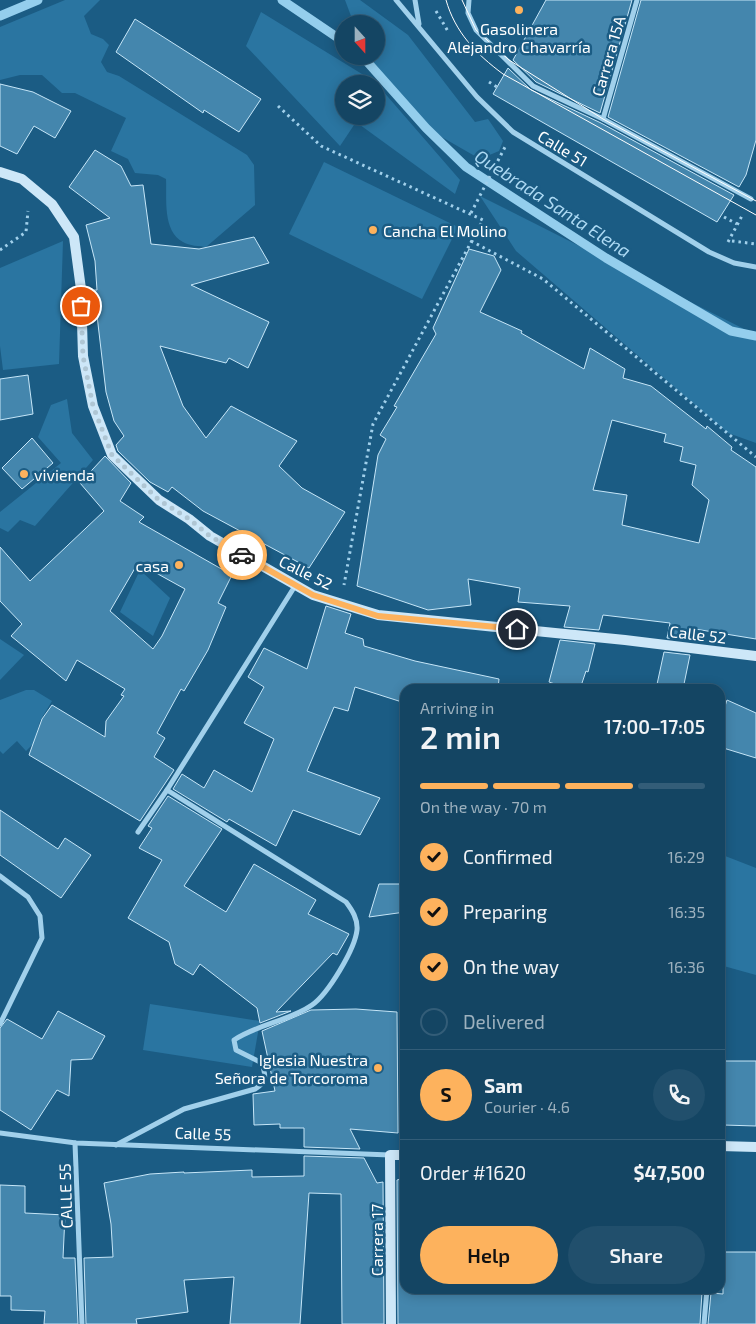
<!DOCTYPE html>
<html lang="en">
<head>
<meta charset="utf-8">
<style>
	:root { --surface:#144563; --page:#214f6c; --text:#f1f3f6; --muted:#9db1be; --line:#335d78; --accent:#fdb25d }
	body { margin:0; font-family:"Exo 2",sans-serif; background:var(--page); color:var(--text); height:100vh; display:flex; flex-direction:column; font-size:19px; white-space:nowrap }
	* { box-sizing:border-box; margin:0 }
	p { font-size:16px; color:var(--muted) }
	.icon { flex:none; width:28px; height:28px; fill:none; stroke:currentColor; stroke-width:2; stroke-linecap:round; stroke-linejoin:round }
	.map { position:relative; flex:1; overflow:hidden }
	.drawer { position:absolute; left:400px; top:684px; width:325px; height:610px; display:flex; flex-direction:column; background:var(--surface); border-radius:15px; box-shadow:0 2px 12px #0003,0 0 0 1px var(--line) }
	.drawer>* { flex:none }
	.needle { width:32px; rotate:159deg }
	.fabs { position:absolute; left:335px; top:15px; display:grid; gap:10px }
	.fabs a { display:grid; place-items:center; width:50px; height:50px; border-radius:50%; background:var(--surface); box-shadow:0 2px 12px #0003,0 0 0 1px var(--line); font-size:25px }
	.pin { position:absolute; display:grid; place-items:center; width:42px; height:42px; color:#fff; margin:-21px; border:2px solid #fff; border-radius:50%; box-shadow:0 1px 5px #0007 }
	.courier { position:absolute; display:grid; place-items:center; width:50px; height:50px; margin:-25px; border:4px solid #fdb25d; border-radius:50%; background:#fff; color:#222; box-shadow:0 1px 6px #0007 }
	.head em { font-style:normal; font-weight:600 }
	.head div { display:flex; flex-direction:column-reverse }
	.head { display:flex; align-items:center; justify-content:space-between; height:85px; padding:0 20px }
	h1 { font-size:32px; font-weight:600; line-height:38px }
	.bar { display:grid; grid-template-columns:repeat(4,1fr); gap:8px 5px; align-content:center; height:60px; padding:0 20px }
	.bar i { height:6px; border-radius:4px; background:var(--line) }
	.bar .selected { background:var(--accent) }
	.bar p { grid-column:span 4 }
	.line { display:flex; align-items:center; gap:12px; padding:0 20px; border-top:1px solid var(--line) }
	.line div { flex:1 }
	.round { display:grid; place-items:center; flex:none; width:52px; height:52px; border-radius:26px; background:var(--page) }
	ol { padding:0 20px; list-style:none }
	li { display:flex; align-items:center; gap:15px; height:55px }
	li p { margin-inline-start:auto }
	li .icon { padding:5px; border-radius:50%; background:var(--accent); color:#111; stroke-width:4 }
	li:last-child { color:var(--muted) }
	li i { width:28px; height:28px; border:2px solid var(--line); border-radius:50% }
	.action { display:flex; gap:10px; margin-top:auto; padding:10px 20px }
	.action a { flex:1; height:58px; border-radius:30px; background:var(--accent); color:#111; font-size:20px; font-weight:600; line-height:58px; text-align:center }
	.action a+a { background:var(--page); color:var(--text) }
	.map>svg:first-child { display:block }
	.green { fill:#2a75a1; fill-rule:evenodd }
	.lines { fill:none; stroke-linecap:round; stroke-linejoin:round }
	.stream { stroke:#94ceed; stroke-width:9 }
	.building { fill:#4486ad; stroke:#c6e6f8; fill-rule:evenodd }
	.path { stroke:#a1d0eb; stroke-width:3; stroke-dasharray:2.5 4; stroke-linecap:butt }
	.street { stroke:#a1d0eb; stroke-width:5 }
	.secondary { stroke:#cde7f8; stroke-width:10 }
	.tram { stroke:#fff; stroke-width:1 }
	.done { stroke:#afc6d4; stroke-width:5; stroke-dasharray:0 9 }
	.route { stroke:#fdb25d; stroke-width:6 }
	.poi-dot { fill:#fdb25d; stroke:#1b5c84; stroke-width:2 }
	.labels { text-anchor:middle; dominant-baseline:central; stroke-width:5; stroke-linejoin:round; paint-order:stroke }
	.poi-label { font-size:16px; fill:#fff; stroke:#1b5c84; text-anchor:start }
	.street-label { font-size:16px; fill:#fff; stroke:#1b5c84 }
	.water-label { font-size:18px; font-style:italic; fill:#acd9f3; stroke:#1b5c84 }
</style>
</head>
<body>
<div class="map">
<svg width="756" height="1324" viewBox="0 0 756 1324">
	<rect width="100%" height="100%" fill="#1b5c84"/>
	<g class="green">
		<path d="M65 0H100L84 16 91 34 103 39 109 45 101 62 107 72 119 76 247 155 254 165 255 205 206 247C200 246 189 246 183 242 162 231 167 198 166 179L158 175 135 173 128 159 111 151 126 118 75 93H62L42 75H20L0 80V27Z"/>
		<polygon points="345,0 360,0 408,35 475,122 488,119 503,141 499,151 480,159 426,128 367,57 376,56 376,24 354,24"/>
		<path d="M261 12 375 82 460 180 455 194 356 122 340 146 246 46ZM344 84H376V116H344Z"/>
		<polygon points="324,162 458,227 422,299 289,234"/>
		<polygon points="480,196 756,335 756,443 728,433 516,251"/>
		<polygon points="63,241 59,364 3,370 0,346 0,268"/>
		<polygon points="67,399 72,433 93,460 35,526 20,520 8,532 0,528 0,512 61,463 38,437 51,405"/>
		<polygon points="140,570 170,598 153,636 120,612"/>
		<polygon points="0,639 24,655 0,680"/>
		<polygon points="26,690 34,690 52,701 40,721 34,743 26,751 17,741 3,754 0,751 0,700"/>
		<polygon points="720,854 756,868 756,975 720,965"/>
		<polygon points="150,1004 260,1021 252,1067 143,1050"/>
	</g>
	<g class="lines">
		<g class="stream">
			<polyline points="282,0 344,42"/>
			<polyline points="0,16 38,0"/>
			<polyline points="362,56 426,128 466,167 606,258 731,331 756,336"/>
		</g>
	</g>
	<g class="building">
		<polygon points="546,0 632,0 600,113 536,82 513,60"/>
		<polygon points="641,0 756,0 756,140 746,175 739,187 608,117"/>
		<polygon points="135,19 261,99 239,132 204,110 203,113 116,52"/>
		<polygon points="508,68 531,90 601,123 734,195 717,222 493,94"/>
		<polygon points="0,84 33,92 71,111 55,138 34,126 17,154 0,146"/>
		<polygon points="95,150 121,166 131,186 143,185 151,244 199,249 254,237 269,263 191,285 269,322 248,368 229,358 226,363 160,346 183,406 206,438 231,406 297,441 279,466 302,488 345,512 309,568 203,511 172,487 168,492 150,482 118,451 116,445 124,436 114,421 106,392 94,290 97,290 95,261 86,225 110,218 69,187"/>
		<path d="M469 249 494 256 501 270 480 312 522 331 521 333 584 369 590 348 625 369 623 378 651 386 706 429 707 426 732 447 731 450 756 467V639L695 629 693 641 667 638 670 623 603 615 599 630 564 627 570 606 518 602 520 588 468 579 471 605 428 610 357 586 378 455 386 439 380 435 397 407 394 406 436 334 433 328ZM612 420 666 434 664 442 683 447 680 461 696 465 692 485 709 500 699 543 622 525 627 495 593 490Z"/>
		<polygon points="28,375 33,414 0,420 0,379"/>
		<polygon points="32,438 53,463 22,489 2,468"/>
		<path d="M105 456 131 483 120 501 144 517 139 522 232 575 218 603 226 607 208 650 184 691 181 689 157 733 165 738 154 757 174 770 140 821 29 755 42 719 52 705 105 737 106 721 124 696 121 695 125 689 77 660 66 681 11 636 22 624 0 601V547L30 581 104 511 80 483ZM138 563 185 589 162 636 153 649 110 611Z"/>
		<polygon points="326,606 351,614 345,633 363,639 364,646 415,661 499,679 498,689 405,689 405,703 355,687 348,711 334,707 307,771 380,798 360,835 293,810 276,846 229,819 227,822 173,789 182,774 204,788 214,770 252,792 274,739 244,723 264,687 248,677 264,648 307,669"/>
		<polygon points="560,640 595,644 588,672 586,671 580,689 570,689 549,682"/>
		<polygon points="664,652 690,655 683,689 656,689"/>
		<polygon points="727,700 756,713 756,758 720,747 720,722"/>
		<polygon points="168,796 222,829 184,886 226,912 254,864 316,900 308,914 349,934 337,955 333,953 276,1012 291,1011 260,1023 257,1008 200,964 193,975 175,964 169,942 128,918 162,860 139,848 152,828 148,826"/>
		<polygon points="0,810 58,849 65,838 91,855 61,898 0,855"/>
		<polygon points="379,884 405,884 405,912 369,917"/>
		<polygon points="356,1009 397,1012 398,1133 350,1129 360,1149 304,1147 304,1128 280,1128 280,1124 254,1125 253,1094 275,1091 262,1031 311,1010"/>
		<polygon points="58,1011 105,1036 92,1059 71,1060 69,1096 57,1090 31,1130 0,1110 0,1028 7,1019 42,1039"/>
		<polygon points="721,1061 756,1061 756,1126 723,1125"/>
		<polygon points="304,1156 364,1158 377,1183 383,1182 384,1324 342,1324 341,1194 309,1193 300,1324 230,1324 234,1277 184,1280 188,1312 136,1319 137,1324 86,1324 84,1258 113,1257 111,1224 104,1183 150,1174 184,1172 184,1173 252,1170 252,1177 304,1176"/>
		<polygon points="405,1178 405,1289 469,1289 470,1294 517,1293 517,1289 663,1289 702,1292 700,1324 398,1324 397,1180"/>
		<polygon points="0,1185 25,1186 25,1213 65,1215 63,1258 75,1258 78,1324 44,1324 45,1311 11,1310 11,1296 0,1296"/>
		<polygon points="723,1252 756,1252 756,1324 708,1324 711,1293 723,1294"/>
	</g>
	<g class="lines">
		<g class="path">
			<polyline points="436,11 449,33"/>
			<polyline points="489,82 497,87"/>
			<polyline points="278,106 321,146 483,220 373,424 344,585"/>
			<polyline points="471,213 505,147"/>
			<polyline points="724,217 737,224"/>
			<polyline points="471,241 543,279 756,457"/>
			<polyline points="732,241 756,244"/>
			<polyline points="728,242 743,214"/>
			<polyline points="0,250 26,232 28,211"/>
		</g>
		<g class="street">
			<polyline points="396,0 477,97 513,132 709,252 734,263 756,267"/>
			<polyline points="415,0 419,24"/>
			<polyline points="469,0 468,13 476,30 533,86 603,119 751,199"/>
			<polyline points="603,119 637,0"/>
			<polyline points="138,832 167,790 295,586"/>
			<polyline points="0,876 28,897 40,916 42,938 0,1024"/>
			<polyline points="0,1133 76,1143 390,1155"/>
			<polyline points="75,1143 82,1324"/>
			<path d="M116 1145 184 1109 255 1089C267 1082 266 1076 262 1063L236 1050 234 1040C258 1024 289 1021 312 1005 328 994 355 949 357 930 358 919 352 910 346 902L167 790"/>
			<polyline points="704,1324 707,1289"/>
		</g>
		<g class="secondary">
			<polyline points="0,172 22,179 52,204 74,237 81,289 83,356 93,406 112,455 159,500 189,519 210,536 313,595 378,615 625,640 756,656"/>
			<polyline points="720,1146 756,1147"/>
			<polyline points="391,1324 390,1155 405,1155"/>
		</g>
		<g class="tram">
			<path d="M446 0C455 32 476 54 503 74L756 215"/>
			<polyline points="462,0 476,30 509,60 603,119 756,201"/>
		</g>
	</g>
	<g class="lines">
		<polyline class="done" points="81,306 83,356 93,406 112,455 159,500 189,519 210,536 242,555"/>
		<polyline class="route" points="242,555 313,595 378,616 517,629"/>
	</g>
	<g class="poi-dot">
		<circle cx="519" cy="10" r="5"/>
		<circle cx="373" cy="230" r="5"/>
		<circle cx="24" cy="474" r="5"/>
		<circle cx="179" cy="565" r="5"/>
		<circle cx="378" cy="1068" r="5"/>
	</g>
	<g class="labels">
		<g class="poi-label">
			<text x="519" y="28" text-anchor="middle">Gasolinera<tspan x="519" dy="18">Alejandro Chavarría</tspan></text>
			<text x="383" y="230">Cancha El Molino</text>
			<text x="34" y="474">vivienda</text>
			<text x="169" y="565" text-anchor="end">casa</text>
			<text x="368" y="1059" text-anchor="end">Iglesia Nuestra<tspan x="368" dy="18">Señora de Torcoroma</tspan></text>
		</g>
		<g class="street-label">
			<text transform="translate(608 56) rotate(-74)">Carrera 15A</text>
			<text transform="translate(563 148) rotate(31)">Calle 51</text>
			<text transform="translate(306 572) rotate(26)">Calle 52</text>
			<text transform="translate(698 634) rotate(7)">Calle 52</text>
			<text transform="translate(203 1133) rotate(2)">Calle 55</text>
			<text transform="translate(65 1196) rotate(-92)">CALLE 55</text>
			<text transform="translate(376 1240) rotate(-90)">Carrera 17</text>
		</g>
		<g class="water-label">
			<text transform="translate(553 203) rotate(33)">Quebrada Santa Elena</text>
		</g>
	</g>
</svg>
<div class="fabs">
<a><svg class="needle" viewBox="-14 -14 28 28"><path d="M0-13l5 13h-10z" fill="#e53935"/><path d="M0 13l5-13h-10z" fill="#9db1be"/></svg></a>
<a><svg class="icon" aria-label="layers" viewBox="0 0 24 24"><path d="M12 4l9 5-9 5-9-5zM3 14l9 5 9-5"/></svg></a>
</div>
<div class="pin" style="left:81px;top:306px;background:#ea580c"><svg class="icon" aria-label="bag" viewBox="0 0 24 24"><path d="M5 8h14l-1 12H6zM9 8a3 3 0 0 1 6 0"/></svg></div>
<div class="pin" style="left:517px;top:629px;background:#1f2937"><svg class="icon" aria-label="home" viewBox="0 0 24 24"><path d="M3 11l9-7 9 7M6 9v11h12V9"/></svg></div>
<div class="courier" style="left:242px;top:555px"><svg class="icon" aria-label="car" viewBox="0 0 24 24"><path d="M5 17H2v-5l4-1 3-4h7l3 4 3 1v5h-3M9 17h6M6 11h13"/><circle cx="7" cy="17" r="2"/><circle cx="17" cy="17" r="2"/></svg></div>
<section class="drawer">
<div class="head"><div><h1>2 min</h1><p>Arriving in</p></div><em>17:00–17:05</em></div>
<div class="bar"><i class="selected"></i><i class="selected"></i><i class="selected"></i><i></i><p>On the way · 70 m</p></div>
<ol>
<li><svg class="icon" aria-label="check" viewBox="0 0 24 24"><path d="M5 12l5 5 9-10"/></svg>Confirmed<p>16:29</p></li>
<li><svg class="icon" aria-label="check" viewBox="0 0 24 24"><path d="M5 12l5 5 9-10"/></svg>Preparing<p>16:35</p></li>
<li><svg class="icon" aria-label="check" viewBox="0 0 24 24"><path d="M5 12l5 5 9-10"/></svg>On the way<p>16:36</p></li>
<li><i></i>Delivered</li>
</ol>
<div class="line" style="height:90px"><b class="round" style="background:var(--accent);color:#111">S</b><div><b>Sam</b><p>Courier · 4.6</p></div><a class="round"><svg class="icon" aria-label="phone" viewBox="0 0 24 24"><path d="M5 4h4l2 5-3 2q2 4 5 5l2-3 5 2v4C11 20 4 13 5 4z"/></svg></a></div>
<div class="line" style="height:65px"><div>Order #1620</div><b>$47,500</b></div>
<div class="action"><a>Help</a><a>Share</a></div>
</section>
</div>
</body>
</html>
